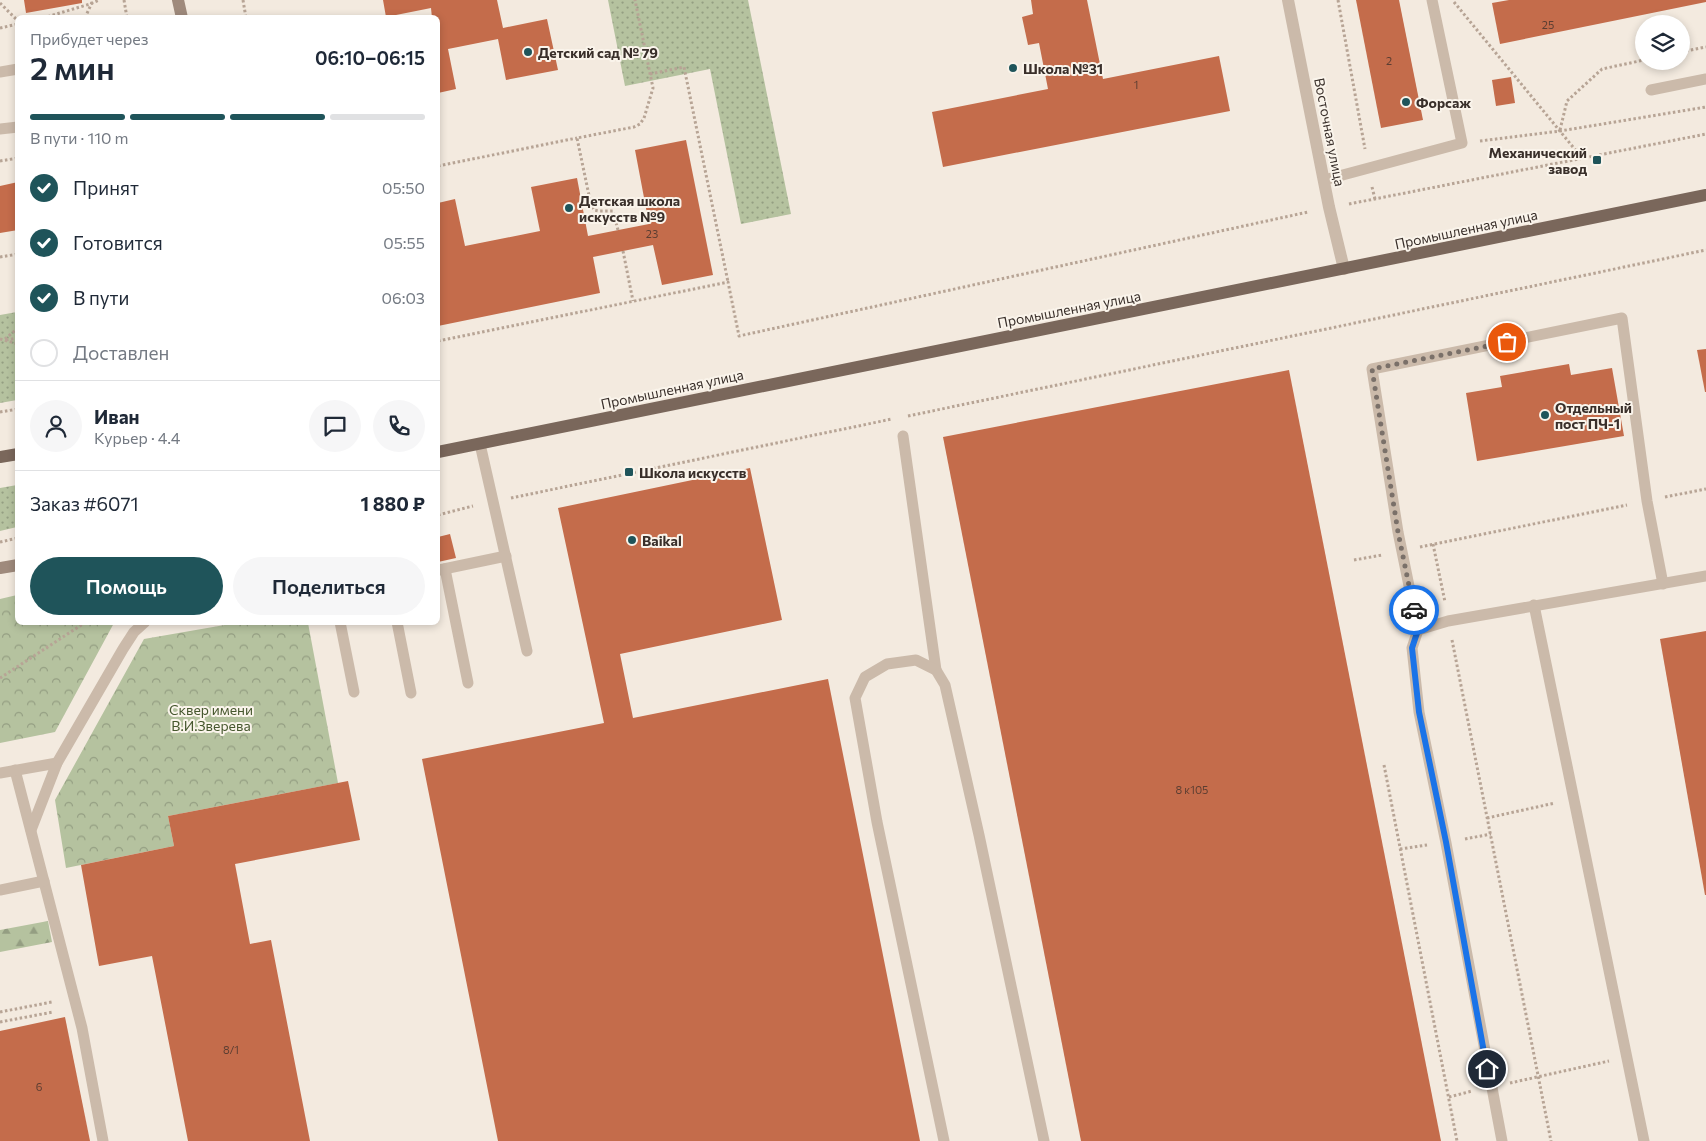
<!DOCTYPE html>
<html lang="ru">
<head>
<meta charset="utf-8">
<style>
	:root { --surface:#fff; --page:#f6f6f7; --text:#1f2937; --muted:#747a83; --line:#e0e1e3; --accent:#1f545a }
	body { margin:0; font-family:Commissioner,sans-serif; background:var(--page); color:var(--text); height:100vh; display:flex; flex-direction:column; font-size:19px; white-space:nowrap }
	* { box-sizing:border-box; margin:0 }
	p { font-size:16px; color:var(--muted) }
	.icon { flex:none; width:28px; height:28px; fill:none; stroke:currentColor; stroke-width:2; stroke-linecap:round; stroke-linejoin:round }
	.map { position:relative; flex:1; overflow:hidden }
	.sheet { position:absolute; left:15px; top:15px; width:425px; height:610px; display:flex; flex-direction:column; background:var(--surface); border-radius:8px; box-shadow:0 2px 8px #0003 }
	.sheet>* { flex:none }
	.controls { position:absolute; left:1635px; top:15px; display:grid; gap:10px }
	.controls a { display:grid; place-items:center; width:55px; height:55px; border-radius:50%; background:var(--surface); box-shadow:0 2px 8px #0003; font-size:25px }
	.pin { position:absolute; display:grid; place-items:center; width:42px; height:42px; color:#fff; margin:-21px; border:2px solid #fff; border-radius:50%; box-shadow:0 1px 5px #0007 }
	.courier { position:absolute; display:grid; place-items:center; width:50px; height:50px; margin:-25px; border:4px solid #1a73e8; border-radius:50%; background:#fff; color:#222; box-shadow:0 1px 6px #0007 }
	.head em { font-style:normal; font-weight:600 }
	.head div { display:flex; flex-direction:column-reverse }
	.head { display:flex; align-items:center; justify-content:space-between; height:85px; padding:0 15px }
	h1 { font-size:32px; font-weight:600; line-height:38px }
	.bar { display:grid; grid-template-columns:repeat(4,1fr); gap:8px 5px; align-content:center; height:60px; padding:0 15px }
	.bar i { height:6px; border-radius:4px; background:var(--line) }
	.bar .current { background:var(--accent) }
	.bar p { grid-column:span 4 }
	.line { display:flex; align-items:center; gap:12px; padding:0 15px; border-top:1px solid var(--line) }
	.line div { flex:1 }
	.round { display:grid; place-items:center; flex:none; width:52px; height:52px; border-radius:26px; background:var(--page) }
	ol { padding:0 15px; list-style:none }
	li { display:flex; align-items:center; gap:15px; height:55px }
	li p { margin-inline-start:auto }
	li .icon { padding:5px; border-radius:50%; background:var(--accent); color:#fff; stroke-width:4 }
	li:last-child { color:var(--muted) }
	li i { width:28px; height:28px; border:2px solid var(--line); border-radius:50% }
	.button { display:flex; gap:10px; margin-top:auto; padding:10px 15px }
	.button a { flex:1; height:58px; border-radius:30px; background:var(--accent); color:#fff; font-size:20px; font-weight:600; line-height:58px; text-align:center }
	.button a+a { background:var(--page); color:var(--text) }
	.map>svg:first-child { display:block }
	.grass { fill:url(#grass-dots) }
	.forest { fill:url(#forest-firs) }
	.park { fill:url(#park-crowns) }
	.building { fill:#c46c4b }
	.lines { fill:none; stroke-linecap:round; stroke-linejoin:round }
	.path { stroke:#b7a495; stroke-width:3; stroke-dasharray:2.5 2.5; stroke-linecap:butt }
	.lane { stroke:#cbbaaa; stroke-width:11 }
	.street { stroke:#cbbaaa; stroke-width:12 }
	.secondary { stroke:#9f8a7c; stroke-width:12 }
	.primary { stroke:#7a675b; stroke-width:12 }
	.done { stroke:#7a7069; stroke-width:5; stroke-dasharray:0 9 }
	.route { stroke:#1a73e8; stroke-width:6 }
	.poi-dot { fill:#1f545a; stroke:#faf4eb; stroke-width:2 }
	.labels { text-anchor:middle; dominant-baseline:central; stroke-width:4; stroke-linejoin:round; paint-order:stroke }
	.number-label { font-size:11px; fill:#5c3e32 }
	.poi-label { font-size:14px; font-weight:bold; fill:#392f2a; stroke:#faf4eb; text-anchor:start }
	.street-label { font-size:14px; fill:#392f2a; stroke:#faf4eb }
	.park-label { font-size:14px; fill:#46572e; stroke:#faf4eb }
</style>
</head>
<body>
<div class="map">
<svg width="1706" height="1141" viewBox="0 0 1706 1141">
	<defs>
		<pattern id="grass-dots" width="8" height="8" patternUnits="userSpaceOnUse" patternTransform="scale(1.25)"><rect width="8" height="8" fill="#b5c29f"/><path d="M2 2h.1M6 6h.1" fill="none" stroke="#949e82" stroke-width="1.8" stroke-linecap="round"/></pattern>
		<pattern id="forest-firs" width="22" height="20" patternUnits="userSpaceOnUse" patternTransform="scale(1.25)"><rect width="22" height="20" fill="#b5c29f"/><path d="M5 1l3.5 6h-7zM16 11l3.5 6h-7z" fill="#949e82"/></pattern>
		<pattern id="park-crowns" width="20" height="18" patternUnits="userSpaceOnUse" patternTransform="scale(1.25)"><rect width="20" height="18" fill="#b5c29f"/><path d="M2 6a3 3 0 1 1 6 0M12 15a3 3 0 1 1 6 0" fill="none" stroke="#949e82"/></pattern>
	</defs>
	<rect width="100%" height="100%" fill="#f3eadf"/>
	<g class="grass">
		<polygon points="608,0 748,0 791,214 741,224 710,69 625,86"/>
		<polygon points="17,312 17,400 0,403 0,315"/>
		<polygon points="17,485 17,527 0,531 0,488"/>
	</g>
	<polygon class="forest" points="48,921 52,942 0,952 0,930"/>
	<g class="park">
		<polygon points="17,595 18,622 114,623 55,732 0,743 0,599"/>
		<polygon points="236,623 308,623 338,783 168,816 174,846 66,868 55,800 144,639"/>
	</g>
	<g class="building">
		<polygon points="24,0 82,0 82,3 26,13"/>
		<polygon points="383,0 497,0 503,28 547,19 558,70 506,80 498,39 448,49 456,89 438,93 438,18 432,18 431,8 386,17"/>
		<polygon points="1031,0 1087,0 1103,79 1219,56 1230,111 943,167 932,112 1048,89 1039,43 1028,45 1022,17 1033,14"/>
		<polygon points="1356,0 1399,0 1423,120 1381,128"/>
		<polygon points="1509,0 1706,0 1706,2 1500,44 1492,3"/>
		<polygon points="1511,77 1515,103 1496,106 1492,80"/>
		<polygon points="686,140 713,275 662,285 653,245 593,257 600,293 438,326 438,203 455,199 465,246 540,231 531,187 577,178 588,236 649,224 635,150"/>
		<polygon points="18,182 18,230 0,233 0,186"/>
		<polygon points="1706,349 1706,392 1705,392 1697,350"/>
		<polygon points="1569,364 1571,375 1612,368 1624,436 1477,461 1466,393 1502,387 1500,376"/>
		<polygon points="1289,370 1441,1141 1081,1141 943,437"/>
		<polygon points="750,468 782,620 620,654 633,718 828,679 920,1141 498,1141 422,759 604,723 558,508"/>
		<polygon points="450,534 456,558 438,562 438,537"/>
		<polygon points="1706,631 1706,895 1705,895 1660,639"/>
		<polygon points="348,781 360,840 235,864 250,944 271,940 310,1141 188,1141 152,956 99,966 81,865 174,846 168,816"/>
		<polygon points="65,1017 90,1141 0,1141 0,1031"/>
	</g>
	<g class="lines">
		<g class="path">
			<polyline points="124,0 127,18"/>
			<polyline points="243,0 246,18"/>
			<polyline points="1338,0 1365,149"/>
			<polyline points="1454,2 1582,158"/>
			<polyline points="0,3 18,21"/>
			<polyline points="43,18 90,4 99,0"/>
			<polyline points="85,18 93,0"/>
			<polyline points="0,28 18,24"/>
			<polyline points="1681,52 1706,47"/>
			<polyline points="650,74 684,67 728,282"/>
			<polyline points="1560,130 1567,101 1602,69 1644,60"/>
			<polyline points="1480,141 1560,131 1706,107"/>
			<polyline points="0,161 18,158"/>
			<polyline points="438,166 577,138"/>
			<polyline points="1372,187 1375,199"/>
			<polyline points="1349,204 1706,134"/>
			<polyline points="618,230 613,211 599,211 594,210 591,205 577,138 634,127 640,124 644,118 653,88 635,0"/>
			<polyline points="623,251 633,301"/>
			<polyline points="0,257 18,254"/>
			<polyline points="0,339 18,344"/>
			<polyline points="5,339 18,328"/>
			<polyline points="6,340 18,338"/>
			<polyline points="438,341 728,282 739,336 1308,212"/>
			<polyline points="0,412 18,409"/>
			<polyline points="908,416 1706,250"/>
			<polyline points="1665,497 1706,489"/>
			<polyline points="511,498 892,419"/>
			<polyline points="438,515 473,506"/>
			<polyline points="0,542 18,538"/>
			<polyline points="1433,544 1445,602"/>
			<polyline points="1420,547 1627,505"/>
			<polyline points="1354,560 1382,555"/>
			<polyline points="1452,640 1551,1141"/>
			<polyline points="0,678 86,622"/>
			<polyline points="1384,765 1457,1141"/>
			<polyline points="1487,818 1555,803"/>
			<polyline points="1465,839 1491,834"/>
			<polyline points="1400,849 1427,845"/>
			<polyline points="0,1012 52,1002"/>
			<polyline points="0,1022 53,1012"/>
			<polyline points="1510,1083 1609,1061"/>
			<polyline points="1449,1097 1472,1091"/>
		</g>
		<g class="lane">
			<polyline points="0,72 18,69"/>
			<polyline points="1651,90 1706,79"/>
			<polyline points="0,129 18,127"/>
			<polyline points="1324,180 1462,143 1432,0"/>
			<polyline points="903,436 936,670"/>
			<polyline points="480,444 527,651"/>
			<polyline points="445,569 468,683"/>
			<polyline points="439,570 506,556"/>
			<polyline points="1534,605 1644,1141"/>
			<polyline points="340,622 354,692"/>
			<polyline points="397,622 411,693"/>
			<polyline points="1418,630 1398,532 1372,369 1622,318 1647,501 1663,584"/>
			<polyline points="15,770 82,1028 103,1141"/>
			<polyline points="0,773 57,763"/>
			<polyline points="31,830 57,763 123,649 134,632 145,622"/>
			<polyline points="0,890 44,881"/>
			<polyline points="944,1141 877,822 855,698 865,677 887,664 916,660 936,670 945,685 979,835 1044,1141"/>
			<polyline points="1502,1141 1446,843 1419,712 1412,648 1418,630 1448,621 1706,576"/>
		</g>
		<polyline class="street" points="1288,0 1329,207 1344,269"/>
		<g class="secondary">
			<polyline points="178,0 182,18"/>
			<polyline points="0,568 18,565"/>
		</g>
		<g class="primary">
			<polyline points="438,452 1706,195"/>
			<polyline points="0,457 18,454"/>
		</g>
	</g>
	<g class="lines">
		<polyline class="done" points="1414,610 1398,532 1372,369 1507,342"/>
		<polyline class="route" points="1414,610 1418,630 1412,648 1419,712 1446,842 1487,1069"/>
	</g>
	<g class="poi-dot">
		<circle cx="528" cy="52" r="5"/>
		<circle cx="1013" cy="68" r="5"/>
		<circle cx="1406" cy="102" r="5"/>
		<rect x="1592" y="155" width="10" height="10" rx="2.5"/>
		<circle cx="569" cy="208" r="5"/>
		<circle cx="1545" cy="415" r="5"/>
		<rect x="624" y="467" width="10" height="10" rx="2.5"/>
		<circle cx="632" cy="540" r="5"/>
	</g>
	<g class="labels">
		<g class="number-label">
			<text x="1548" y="24">25</text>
			<text x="1389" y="60">2</text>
			<text x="1136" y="84">1</text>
			<text x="652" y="233">23</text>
			<text x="1192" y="789">8 к105</text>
			<text x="231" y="1049">8/1</text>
			<text x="39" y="1086">6</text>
		</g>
		<g class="poi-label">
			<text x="538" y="52">Детский сад № 79</text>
			<text x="1023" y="68">Школа №31</text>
			<text x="1416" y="102">Форсаж</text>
			<text x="1587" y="152" text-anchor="end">Механический<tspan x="1587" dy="16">завод</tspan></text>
			<text x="579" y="200">Детская школа<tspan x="579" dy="16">искусств №9</tspan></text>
			<text x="1555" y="407">Отдельный<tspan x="1555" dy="16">пост ПЧ-1</tspan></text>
			<text x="639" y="472">Школа искусств</text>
			<text x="642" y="540">Baikal</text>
		</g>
		<g class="street-label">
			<text transform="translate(1330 132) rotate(79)">Восточная улица</text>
			<text transform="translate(1466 229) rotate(-12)">Промышленная улица</text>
			<text transform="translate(1069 309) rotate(-11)">Промышленная улица</text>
			<text transform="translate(672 389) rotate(-12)">Промышленная улица</text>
		</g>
		<g class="park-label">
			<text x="211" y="709">Сквер имени<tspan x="211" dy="16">В.И.Зверева</tspan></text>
		</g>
	</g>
</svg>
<div class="controls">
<a><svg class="icon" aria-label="layers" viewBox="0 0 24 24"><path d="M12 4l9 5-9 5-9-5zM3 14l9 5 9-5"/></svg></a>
</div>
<div class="pin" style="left:1507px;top:342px;background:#ea580c"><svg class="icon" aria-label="bag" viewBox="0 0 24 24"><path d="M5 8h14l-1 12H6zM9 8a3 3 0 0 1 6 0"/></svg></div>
<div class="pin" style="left:1487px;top:1069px;background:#1f2937"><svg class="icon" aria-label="home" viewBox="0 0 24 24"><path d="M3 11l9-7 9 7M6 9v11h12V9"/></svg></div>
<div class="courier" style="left:1414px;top:610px"><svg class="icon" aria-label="car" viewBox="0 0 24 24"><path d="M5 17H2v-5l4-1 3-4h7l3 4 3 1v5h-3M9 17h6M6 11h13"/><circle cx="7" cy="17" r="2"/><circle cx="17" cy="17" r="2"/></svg></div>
<section class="sheet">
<div class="head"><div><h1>2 мин</h1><p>Прибудет через</p></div><em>06:10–06:15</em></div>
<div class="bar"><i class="current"></i><i class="current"></i><i class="current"></i><i></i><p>В пути · 110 m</p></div>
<ol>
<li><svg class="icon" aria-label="check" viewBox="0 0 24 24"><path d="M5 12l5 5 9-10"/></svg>Принят<p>05:50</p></li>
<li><svg class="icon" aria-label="check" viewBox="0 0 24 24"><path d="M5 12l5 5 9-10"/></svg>Готовится<p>05:55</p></li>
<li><svg class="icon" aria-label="check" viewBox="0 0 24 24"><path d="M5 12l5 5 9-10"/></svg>В пути<p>06:03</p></li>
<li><i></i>Доставлен</li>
</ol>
<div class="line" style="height:90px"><a class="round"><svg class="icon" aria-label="person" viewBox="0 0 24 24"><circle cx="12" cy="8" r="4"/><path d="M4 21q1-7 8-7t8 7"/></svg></a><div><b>Иван</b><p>Курьер · 4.4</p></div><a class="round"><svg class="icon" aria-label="chat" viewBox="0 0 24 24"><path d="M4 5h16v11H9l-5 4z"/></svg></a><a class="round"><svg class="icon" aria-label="phone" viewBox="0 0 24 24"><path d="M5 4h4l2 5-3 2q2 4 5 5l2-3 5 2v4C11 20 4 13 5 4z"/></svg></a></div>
<div class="line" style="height:65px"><div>Заказ #6071</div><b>1 880 ₽</b></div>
<div class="button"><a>Помощь</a><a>Поделиться</a></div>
</section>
</div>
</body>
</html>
